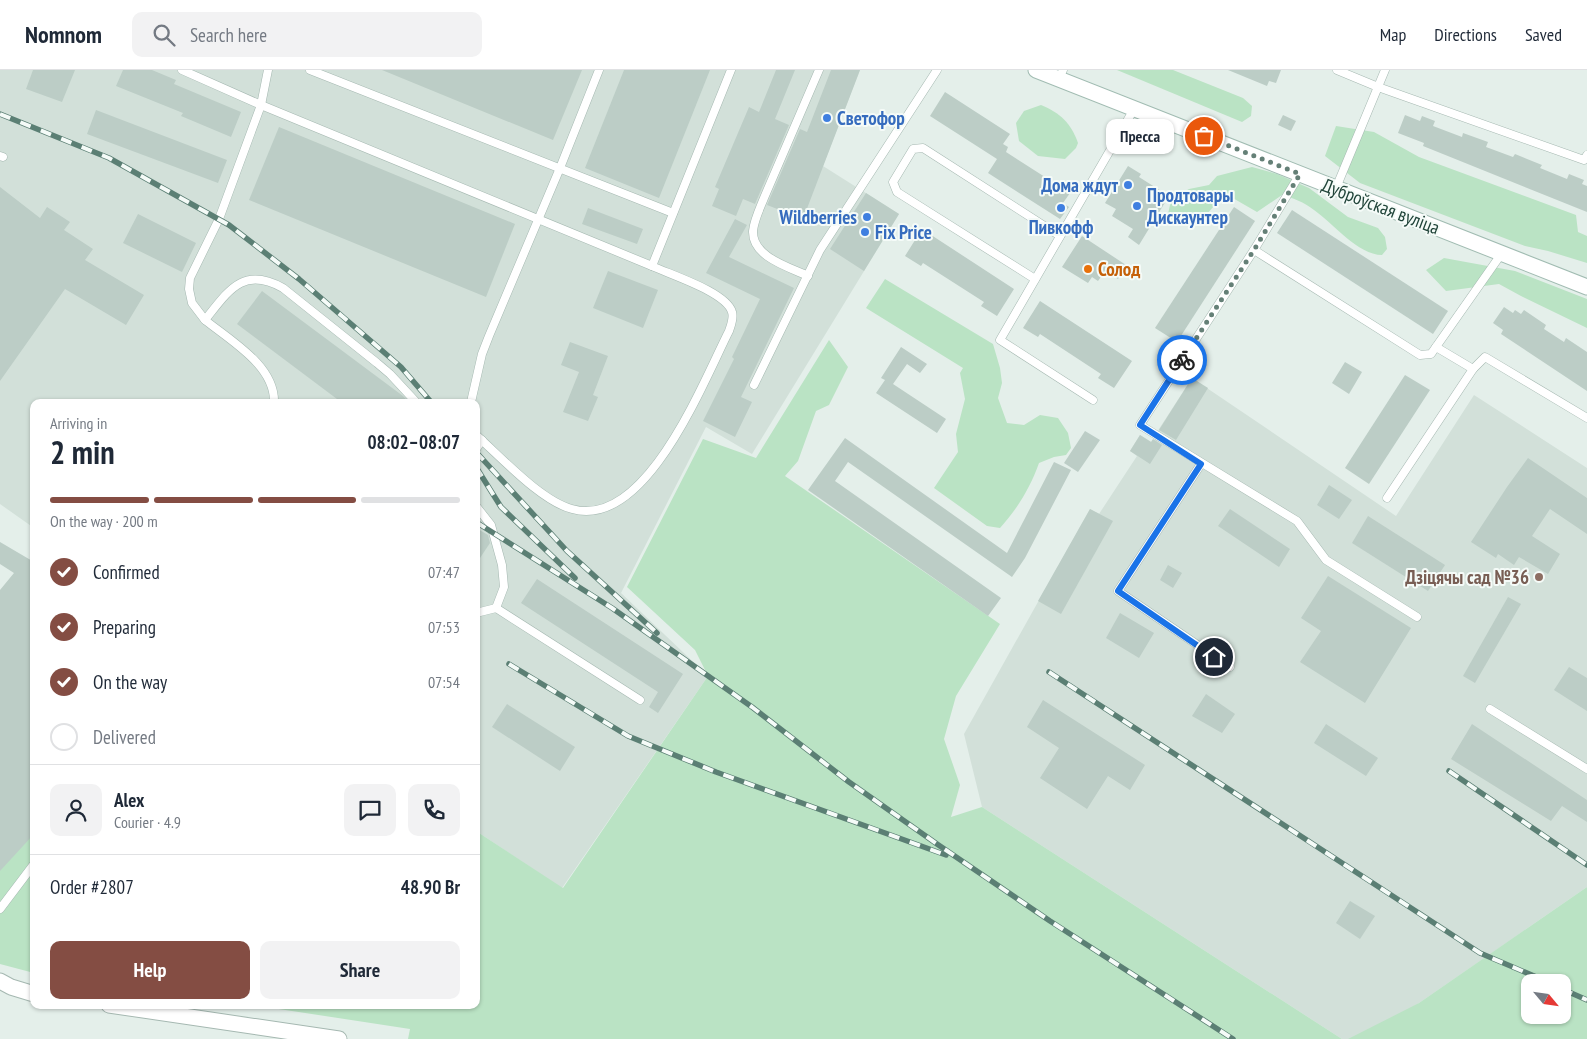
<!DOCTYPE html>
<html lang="en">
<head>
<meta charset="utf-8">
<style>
	:root { --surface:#fff; --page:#f2f2f3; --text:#1f2937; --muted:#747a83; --line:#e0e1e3; --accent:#844d43 }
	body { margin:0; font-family:"PT Sans Narrow",sans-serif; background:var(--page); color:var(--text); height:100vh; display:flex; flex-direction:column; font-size:19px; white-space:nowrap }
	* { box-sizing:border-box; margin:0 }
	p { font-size:16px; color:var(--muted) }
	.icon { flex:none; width:28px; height:28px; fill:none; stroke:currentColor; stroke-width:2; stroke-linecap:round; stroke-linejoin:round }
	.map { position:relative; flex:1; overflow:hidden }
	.details { position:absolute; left:30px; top:329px; width:450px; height:610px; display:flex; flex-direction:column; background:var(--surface); border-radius:10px; box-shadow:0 1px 4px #0004 }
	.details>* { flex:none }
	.needle { width:32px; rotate:119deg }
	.controls { position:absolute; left:1521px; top:904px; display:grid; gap:10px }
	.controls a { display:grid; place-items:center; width:50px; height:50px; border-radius:10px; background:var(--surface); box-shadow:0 1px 4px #0004; font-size:25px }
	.pin { position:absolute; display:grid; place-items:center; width:42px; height:42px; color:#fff; margin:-21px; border:2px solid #fff; border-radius:50%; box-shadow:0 1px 5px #0007 }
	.courier { position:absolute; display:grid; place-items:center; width:50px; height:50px; margin:-25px; border:4px solid #1a73e8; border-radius:50%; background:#fff; color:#222; box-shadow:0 1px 6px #0007 }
	.bubble { position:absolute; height:35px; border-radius:10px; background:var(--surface); box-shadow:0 1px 4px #0004; font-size:16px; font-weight:700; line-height:35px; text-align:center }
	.overview em { font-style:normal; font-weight:700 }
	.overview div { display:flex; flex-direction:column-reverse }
	.overview { display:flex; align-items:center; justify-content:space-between; height:85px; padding:0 20px }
	h1 { font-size:32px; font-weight:700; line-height:38px }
	.bar { display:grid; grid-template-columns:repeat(4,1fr); gap:8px 5px; align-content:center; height:60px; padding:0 20px }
	.bar i { height:6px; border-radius:4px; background:var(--line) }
	.bar .current { background:var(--accent) }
	.bar p { grid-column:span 4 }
	.line { display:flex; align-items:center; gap:12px; padding:0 20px; border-top:1px solid var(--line) }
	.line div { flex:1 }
	.round { display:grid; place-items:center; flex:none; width:52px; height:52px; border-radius:10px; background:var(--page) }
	ol { padding:0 20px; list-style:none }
	li { display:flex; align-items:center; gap:15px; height:55px }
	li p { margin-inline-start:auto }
	li .icon { padding:5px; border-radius:50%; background:var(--accent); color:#fff; stroke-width:4 }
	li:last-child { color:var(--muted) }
	li i { width:28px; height:28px; border:2px solid var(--line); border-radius:50% }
	.cta { display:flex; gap:10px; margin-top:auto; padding:10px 20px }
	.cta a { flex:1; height:58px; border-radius:10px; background:var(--accent); color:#fff; font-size:20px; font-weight:700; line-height:58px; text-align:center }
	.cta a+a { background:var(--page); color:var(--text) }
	header { display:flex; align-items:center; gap:30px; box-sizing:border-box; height:70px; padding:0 25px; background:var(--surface); border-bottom:1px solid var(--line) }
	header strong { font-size:24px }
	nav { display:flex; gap:28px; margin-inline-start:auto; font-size:18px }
	.search { width:350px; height:45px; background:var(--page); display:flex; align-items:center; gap:12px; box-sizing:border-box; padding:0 18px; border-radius:10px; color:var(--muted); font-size:19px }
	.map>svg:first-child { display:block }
	.built { fill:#d2e0d9 }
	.green { fill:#bae3c4; fill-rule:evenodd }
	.building { fill:#bccdc6 }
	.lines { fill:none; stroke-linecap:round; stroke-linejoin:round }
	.service-casing { stroke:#a5b8b1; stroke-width:9 }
	.minor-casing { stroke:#a5b8b1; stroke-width:17 }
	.secondary-casing { stroke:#a1bcb2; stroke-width:17 }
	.service { stroke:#fff; stroke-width:8 }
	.minor { stroke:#fff; stroke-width:15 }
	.secondary { stroke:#fff; stroke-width:15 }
	.rail-casing { stroke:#5b7f74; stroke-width:5.5 }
	.rail { stroke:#f5fbf8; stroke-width:4; stroke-dasharray:11; stroke-linecap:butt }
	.done { stroke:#658077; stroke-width:5; stroke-dasharray:0 9 }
	.route { stroke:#1a73e8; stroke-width:6 }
	.shop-dot { fill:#3f7fe0; stroke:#f5fbf8; stroke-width:2 }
	.food-dot { fill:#e8710a; stroke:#f5fbf8; stroke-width:2 }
	.education-dot { fill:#8d6e63; stroke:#f5fbf8; stroke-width:2 }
	.labels { text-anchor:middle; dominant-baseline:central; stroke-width:4; stroke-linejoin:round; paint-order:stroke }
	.shop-label { font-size:19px; font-weight:bold; fill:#366cbe; stroke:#f5fbf8; text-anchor:start }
	.street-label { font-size:19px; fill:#204439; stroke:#f5fbf8 }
	.food-label { font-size:19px; font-weight:bold; fill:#c56008; stroke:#f5fbf8; text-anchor:start }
	.education-label { font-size:19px; font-weight:bold; fill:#785e54; stroke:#f5fbf8; text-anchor:end }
</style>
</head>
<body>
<header>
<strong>Nomnom</strong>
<div class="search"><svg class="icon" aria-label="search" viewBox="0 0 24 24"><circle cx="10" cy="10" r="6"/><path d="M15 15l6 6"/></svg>Search here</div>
<nav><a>Map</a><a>Directions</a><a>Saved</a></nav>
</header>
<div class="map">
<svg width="1587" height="969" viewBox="0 0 1587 969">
	<rect width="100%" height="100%" fill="#e4efea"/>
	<g class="built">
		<polygon points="0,0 860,0 823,96 899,144 752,384 706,357 621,523 708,606 562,818 476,761 476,332 34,332 34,458 0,434"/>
		<polygon points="1192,308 1396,446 1474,325 1587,398 1587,817 1367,969 1342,969 982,737 964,664 1090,439 1099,444 1137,386 1130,381 1140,365 1153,373 1159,359"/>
	</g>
	<g class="green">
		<polygon points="1117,0 1173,0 1243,28 1252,36 1251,46 1242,52"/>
		<path d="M1041 35C1060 43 1071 53 1078 73L1076 78 1065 89 1038 86 1019 71 1016 53 1024 41Z"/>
		<polygon points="1336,56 1374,62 1419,87 1576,145 1578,162 1587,166 1587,193 1548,181 1525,176 1360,113 1325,86"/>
		<path d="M1252 97 1277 104 1309 118 1348 147 1378 158 1385 167 1387 179 1382 185C1358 185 1333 153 1314 140 1304 132 1293 128 1282 125L1257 142 1231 127 1214 136 1206 145 1188 153 1172 150 1168 144 1170 135 1175 127 1189 119 1209 115 1217 106Z"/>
		<polygon points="1444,188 1515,201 1587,229 1587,258 1521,226 1499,214 1446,221 1426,200"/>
		<path d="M885 209 993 274 1000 298 1002 313 998 328 1007 353 1024 355 1040 345 1058 348 1068 363 1071 378 1066 385 1054 387 1039 393C1030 418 1018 438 1000 458L987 456 934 418 958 382 956 364 965 329 960 303 963 298 866 238Z"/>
		<polygon points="829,270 848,297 829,335 816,341 798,391 785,406 1000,554 956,626 944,669 960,715 951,747 982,737 1342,969 408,969 410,959 253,935 476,935 476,761 563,818 708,606 695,580 627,517 703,369 756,388"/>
		<polygon points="34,763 34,903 0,894 0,800"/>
		<path d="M1587 817V969H1348L1419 933ZM1530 912H1562V945H1530Z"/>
	</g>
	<g class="building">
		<polygon points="33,0 75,0 62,32 26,19"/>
		<polygon points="123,0 152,0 176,10 174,14 241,42 231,67 181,46 183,43 116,16"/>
		<polygon points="382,0 582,0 553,70"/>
		<polygon points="624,0 710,0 659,128 585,98"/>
		<polygon points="776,0 795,0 775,49 789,55 755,134 743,129 736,146 712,136 719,119 715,117 749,37 759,42"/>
		<polygon points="831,0 860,0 803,149 767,135 800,59 807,62"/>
		<polygon points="1228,0 1281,0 1276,13 1269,11 1267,16"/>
		<polygon points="945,22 1010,64 1003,74 1008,77 1006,82 1070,123 1063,133 1069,137 1060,149 988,103 997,89 930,46"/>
		<polygon points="96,40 227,90 218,113 87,64"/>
		<polygon points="1283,45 1296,51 1291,61 1278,55"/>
		<polygon points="1405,45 1420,51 1422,46 1435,51 1433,56 1462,67 1463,63 1488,72 1486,77 1513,87 1515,84 1542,95 1540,98 1567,109 1569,104 1584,110 1582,114 1587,116 1587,142 1423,76 1424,73 1398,63"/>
		<polygon points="279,57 515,154 486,227 249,130"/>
		<polygon points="1128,96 1141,104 1139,107 1169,126 1139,175 1128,167 1133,159 1112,146 1116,139 1105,133"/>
		<polygon points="0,117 40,148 47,137 70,152 64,160 93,179 85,190 144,225 126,255 65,219 0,311"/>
		<polygon points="866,123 899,144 864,201 830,179"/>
		<polygon points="1234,137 1255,151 1177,272 1155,258"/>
		<polygon points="588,138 643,159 637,174 582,154"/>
		<polygon points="1292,140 1448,241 1433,264 1277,163"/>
		<polygon points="138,144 196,173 182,202 123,173"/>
		<polygon points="735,149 747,155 729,187 794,218 741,327 752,332 735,367 703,351 734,289 732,287 760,229 706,203"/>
		<polygon points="922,159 1014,219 997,246 981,236 984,232 923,193 921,196 905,186"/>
		<polygon points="1082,166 1126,195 1118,209 1105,201 1098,211 1092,207 1088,213 1062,197"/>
		<polygon points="608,201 658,220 643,258 593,238"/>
		<polygon points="262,221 403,326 409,332 341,332 237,254"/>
		<polygon points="1040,231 1132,291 1114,318 1098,308 1101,304 1040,264 1038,267 1023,258"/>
		<polygon points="1504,237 1513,243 1515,240 1521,244 1524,240 1546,255 1544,259 1564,272 1566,268 1587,282 1587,321 1501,264 1503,260 1493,253"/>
		<polygon points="570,272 608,286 593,325 598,327 588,351 563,342 579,302 561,295"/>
		<polygon points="901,277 927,294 920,303 907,294 893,314 946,349 937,363 876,323 885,310 881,308"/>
		<polygon points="1345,292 1362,302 1349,324 1332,313"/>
		<polygon points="1405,305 1430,320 1369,414 1345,398"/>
		<polygon points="1192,308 1208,318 1176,370 1159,360"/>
		<polygon points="1085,361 1100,370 1078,402 1064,393"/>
		<polygon points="1140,365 1151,372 1153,369 1162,375 1150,394 1130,381"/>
		<polygon points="845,368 1007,483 1054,392 1071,400 1025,488 1012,507 848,392 835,411 1001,528 988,546 808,420"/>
		<polygon points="1528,388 1587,428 1587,464 1550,439 1532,466 1560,484 1548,504 1519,487 1514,495 1498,484 1496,488 1471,472 1507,417"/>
		<polygon points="1329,415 1352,430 1339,449 1317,435"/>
		<polygon points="1090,439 1113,451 1061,544 1038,531"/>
		<polygon points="1230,439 1290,479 1279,497 1218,456"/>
		<polygon points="1368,446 1445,495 1428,521 1352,473"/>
		<polygon points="476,458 488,465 490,473 476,494"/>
		<polygon points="0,472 34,492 34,764 0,801 0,520 14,503 0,494"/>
		<polygon points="1168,495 1182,503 1173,518 1160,510"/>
		<polygon points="1328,506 1411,558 1365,633 1300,592 1321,561 1301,548"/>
		<polygon points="537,509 683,604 658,643 649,637 658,622 521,533"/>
		<polygon points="1508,527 1521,534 1475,613 1463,606"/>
		<polygon points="1120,543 1154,563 1139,588 1106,568"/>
		<polygon points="1569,597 1587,608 1587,641 1554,620"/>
		<polygon points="1206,624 1235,644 1222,663 1192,646"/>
		<polygon points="1043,630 1145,695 1130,720 1108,706 1087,739 1040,708 1059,678 1027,657"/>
		<polygon points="507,634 575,677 560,701 492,657"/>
		<polygon points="1326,654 1378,688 1366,706 1314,673"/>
		<polygon points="1472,654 1587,730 1587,752 1562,736 1551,751 1451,689"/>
		<polygon points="1350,831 1375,846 1360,869 1336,853"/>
	</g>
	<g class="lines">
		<defs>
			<g id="service">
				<path d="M182 0 261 35 652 196C671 205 726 222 732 242 734 248 731 255 729 261 703 312 646 460 572 439 541 431 501 387 476 365"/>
				<path d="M268 0 261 35 219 149 190 208 189 219 192 233 205 250C229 220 243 196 283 218L377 293 390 304 416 332"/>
				<polyline points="310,0 673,143"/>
				<polyline points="1337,0 1378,17 1584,90 1587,85"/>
				<polyline points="1059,9 1063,0"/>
				<polyline points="0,86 3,87"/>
				<polyline points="1300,104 1254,180 1140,355 1297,451 1326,490 1417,547"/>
				<polyline points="1336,118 1385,0"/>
				<polyline points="1254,180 1420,285 1431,284 1502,183"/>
				<polyline points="652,196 731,0"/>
				<path d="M808 206C789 197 752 187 753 161 754 150 760 138 764 128L819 0"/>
				<polyline points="1035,209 897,122 893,112 913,79 923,78 1060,166"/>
				<path d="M205 250C231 271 275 296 274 332"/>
				<polyline points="1436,277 1473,299 1485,287 1587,348"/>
				<polyline points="754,315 820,180 937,0"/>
				<polyline points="1093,330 1000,270 1134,39"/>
				<polyline points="471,332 482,284 489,266 560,98 599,0"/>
				<polyline points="476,379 482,370"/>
				<polyline points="1201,394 1118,521 1230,597"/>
				<polyline points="1387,428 1473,299"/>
				<polyline points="476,436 491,455 502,495 504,517 496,538 640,630"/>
				<polyline points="476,543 496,538"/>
				<polyline points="1490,639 1587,699"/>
				<polyline points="0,839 34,794"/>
			</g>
			<g id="minor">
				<polyline points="0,911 11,917 34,924"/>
				<polyline points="109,935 339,969"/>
			</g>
			<polyline id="secondary" points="1036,0 1587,217"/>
		</defs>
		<use href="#service" class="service-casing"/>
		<use href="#minor" class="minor-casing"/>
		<use href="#secondary" class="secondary-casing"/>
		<use href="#service" class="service"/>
		<use href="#minor" class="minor"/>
		<use href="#secondary" class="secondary"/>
		<defs>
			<g id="rail">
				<polyline points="0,44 109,88 229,155 299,209 401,297 431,332"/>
				<polyline points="476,382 567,481 657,563"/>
				<polyline points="476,397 501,437 575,508"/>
				<polyline points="476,452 612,538 752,637 849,712 937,774 1050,851 1233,969"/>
				<polyline points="509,594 628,666 716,702 946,785"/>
				<polyline points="1049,602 1480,883 1548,912"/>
				<polyline points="1449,701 1587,795"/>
				<polyline points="1562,919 1587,930"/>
			</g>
		</defs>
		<use href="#rail" class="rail-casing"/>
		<use href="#rail" class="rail"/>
	</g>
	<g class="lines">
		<polyline class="done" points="1182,290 1254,180 1300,104 1204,66"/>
		<polyline class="route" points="1182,290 1140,355 1201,394 1118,521 1214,587"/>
	</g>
	<g class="shop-dot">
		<circle cx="827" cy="48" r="5"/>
		<circle cx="1128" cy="115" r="5"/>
		<circle cx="1137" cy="136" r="5"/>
		<circle cx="1061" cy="138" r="5"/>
		<circle cx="867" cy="147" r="5"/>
		<circle cx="865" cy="162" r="5"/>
	</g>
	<circle class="food-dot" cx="1088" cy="199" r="5"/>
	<circle class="education-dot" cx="1539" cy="507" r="5"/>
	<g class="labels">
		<g class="shop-label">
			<text x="837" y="48">Светофор</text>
			<text x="1118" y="115" text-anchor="end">Дома ждут</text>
			<text x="1147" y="125">Продтовары<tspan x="1147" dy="22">Дискаунтер</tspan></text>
			<text x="857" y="147" text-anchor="end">Wildberries</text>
			<text x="1061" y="157" text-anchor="middle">Пивкофф</text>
			<text x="875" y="162">Fix Price</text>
		</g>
		<g class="street-label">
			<text transform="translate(1381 136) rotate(21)">Дуброўская вуліца</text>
		</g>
		<g class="food-label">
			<text x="1098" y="199">Солод</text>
		</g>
		<g class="education-label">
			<text x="1529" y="507">Дзіцячы сад №36</text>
		</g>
	</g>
</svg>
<div class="controls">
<a><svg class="needle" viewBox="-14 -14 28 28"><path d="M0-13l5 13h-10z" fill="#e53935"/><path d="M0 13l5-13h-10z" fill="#747a83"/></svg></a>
</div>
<div class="pin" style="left:1204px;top:66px;background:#ea580c"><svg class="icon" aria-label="bag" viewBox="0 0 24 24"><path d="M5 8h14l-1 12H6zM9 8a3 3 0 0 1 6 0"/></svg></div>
<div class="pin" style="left:1214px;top:587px;background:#1f2937"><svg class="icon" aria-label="home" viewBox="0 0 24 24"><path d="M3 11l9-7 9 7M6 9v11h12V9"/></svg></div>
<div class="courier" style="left:1182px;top:290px"><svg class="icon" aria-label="bike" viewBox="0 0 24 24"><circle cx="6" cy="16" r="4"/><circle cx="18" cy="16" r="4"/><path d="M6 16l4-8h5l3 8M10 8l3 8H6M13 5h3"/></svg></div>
<div class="bubble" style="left:1106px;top:49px;width:68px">Пресса</div>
<section class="details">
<div class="overview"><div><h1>2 min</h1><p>Arriving in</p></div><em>08:02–08:07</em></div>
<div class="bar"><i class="current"></i><i class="current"></i><i class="current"></i><i></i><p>On the way · 200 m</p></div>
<ol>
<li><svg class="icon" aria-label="check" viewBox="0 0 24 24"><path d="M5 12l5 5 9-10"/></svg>Confirmed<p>07:47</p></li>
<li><svg class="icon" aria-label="check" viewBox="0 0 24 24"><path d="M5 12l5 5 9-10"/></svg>Preparing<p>07:53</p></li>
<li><svg class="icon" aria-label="check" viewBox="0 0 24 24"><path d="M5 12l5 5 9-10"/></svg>On the way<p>07:54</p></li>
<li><i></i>Delivered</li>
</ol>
<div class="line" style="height:90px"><a class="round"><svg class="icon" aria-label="person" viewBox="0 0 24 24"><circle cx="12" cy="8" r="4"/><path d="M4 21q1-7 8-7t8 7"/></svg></a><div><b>Alex</b><p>Courier · 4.9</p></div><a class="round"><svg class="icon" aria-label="chat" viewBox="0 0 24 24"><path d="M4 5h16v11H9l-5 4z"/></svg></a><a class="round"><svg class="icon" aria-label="phone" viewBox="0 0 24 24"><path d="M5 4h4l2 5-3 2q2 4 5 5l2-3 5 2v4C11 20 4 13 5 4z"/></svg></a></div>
<div class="line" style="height:65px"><div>Order #2807</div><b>48.90 Br</b></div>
<div class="cta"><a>Help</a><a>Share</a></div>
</section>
</div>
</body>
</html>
